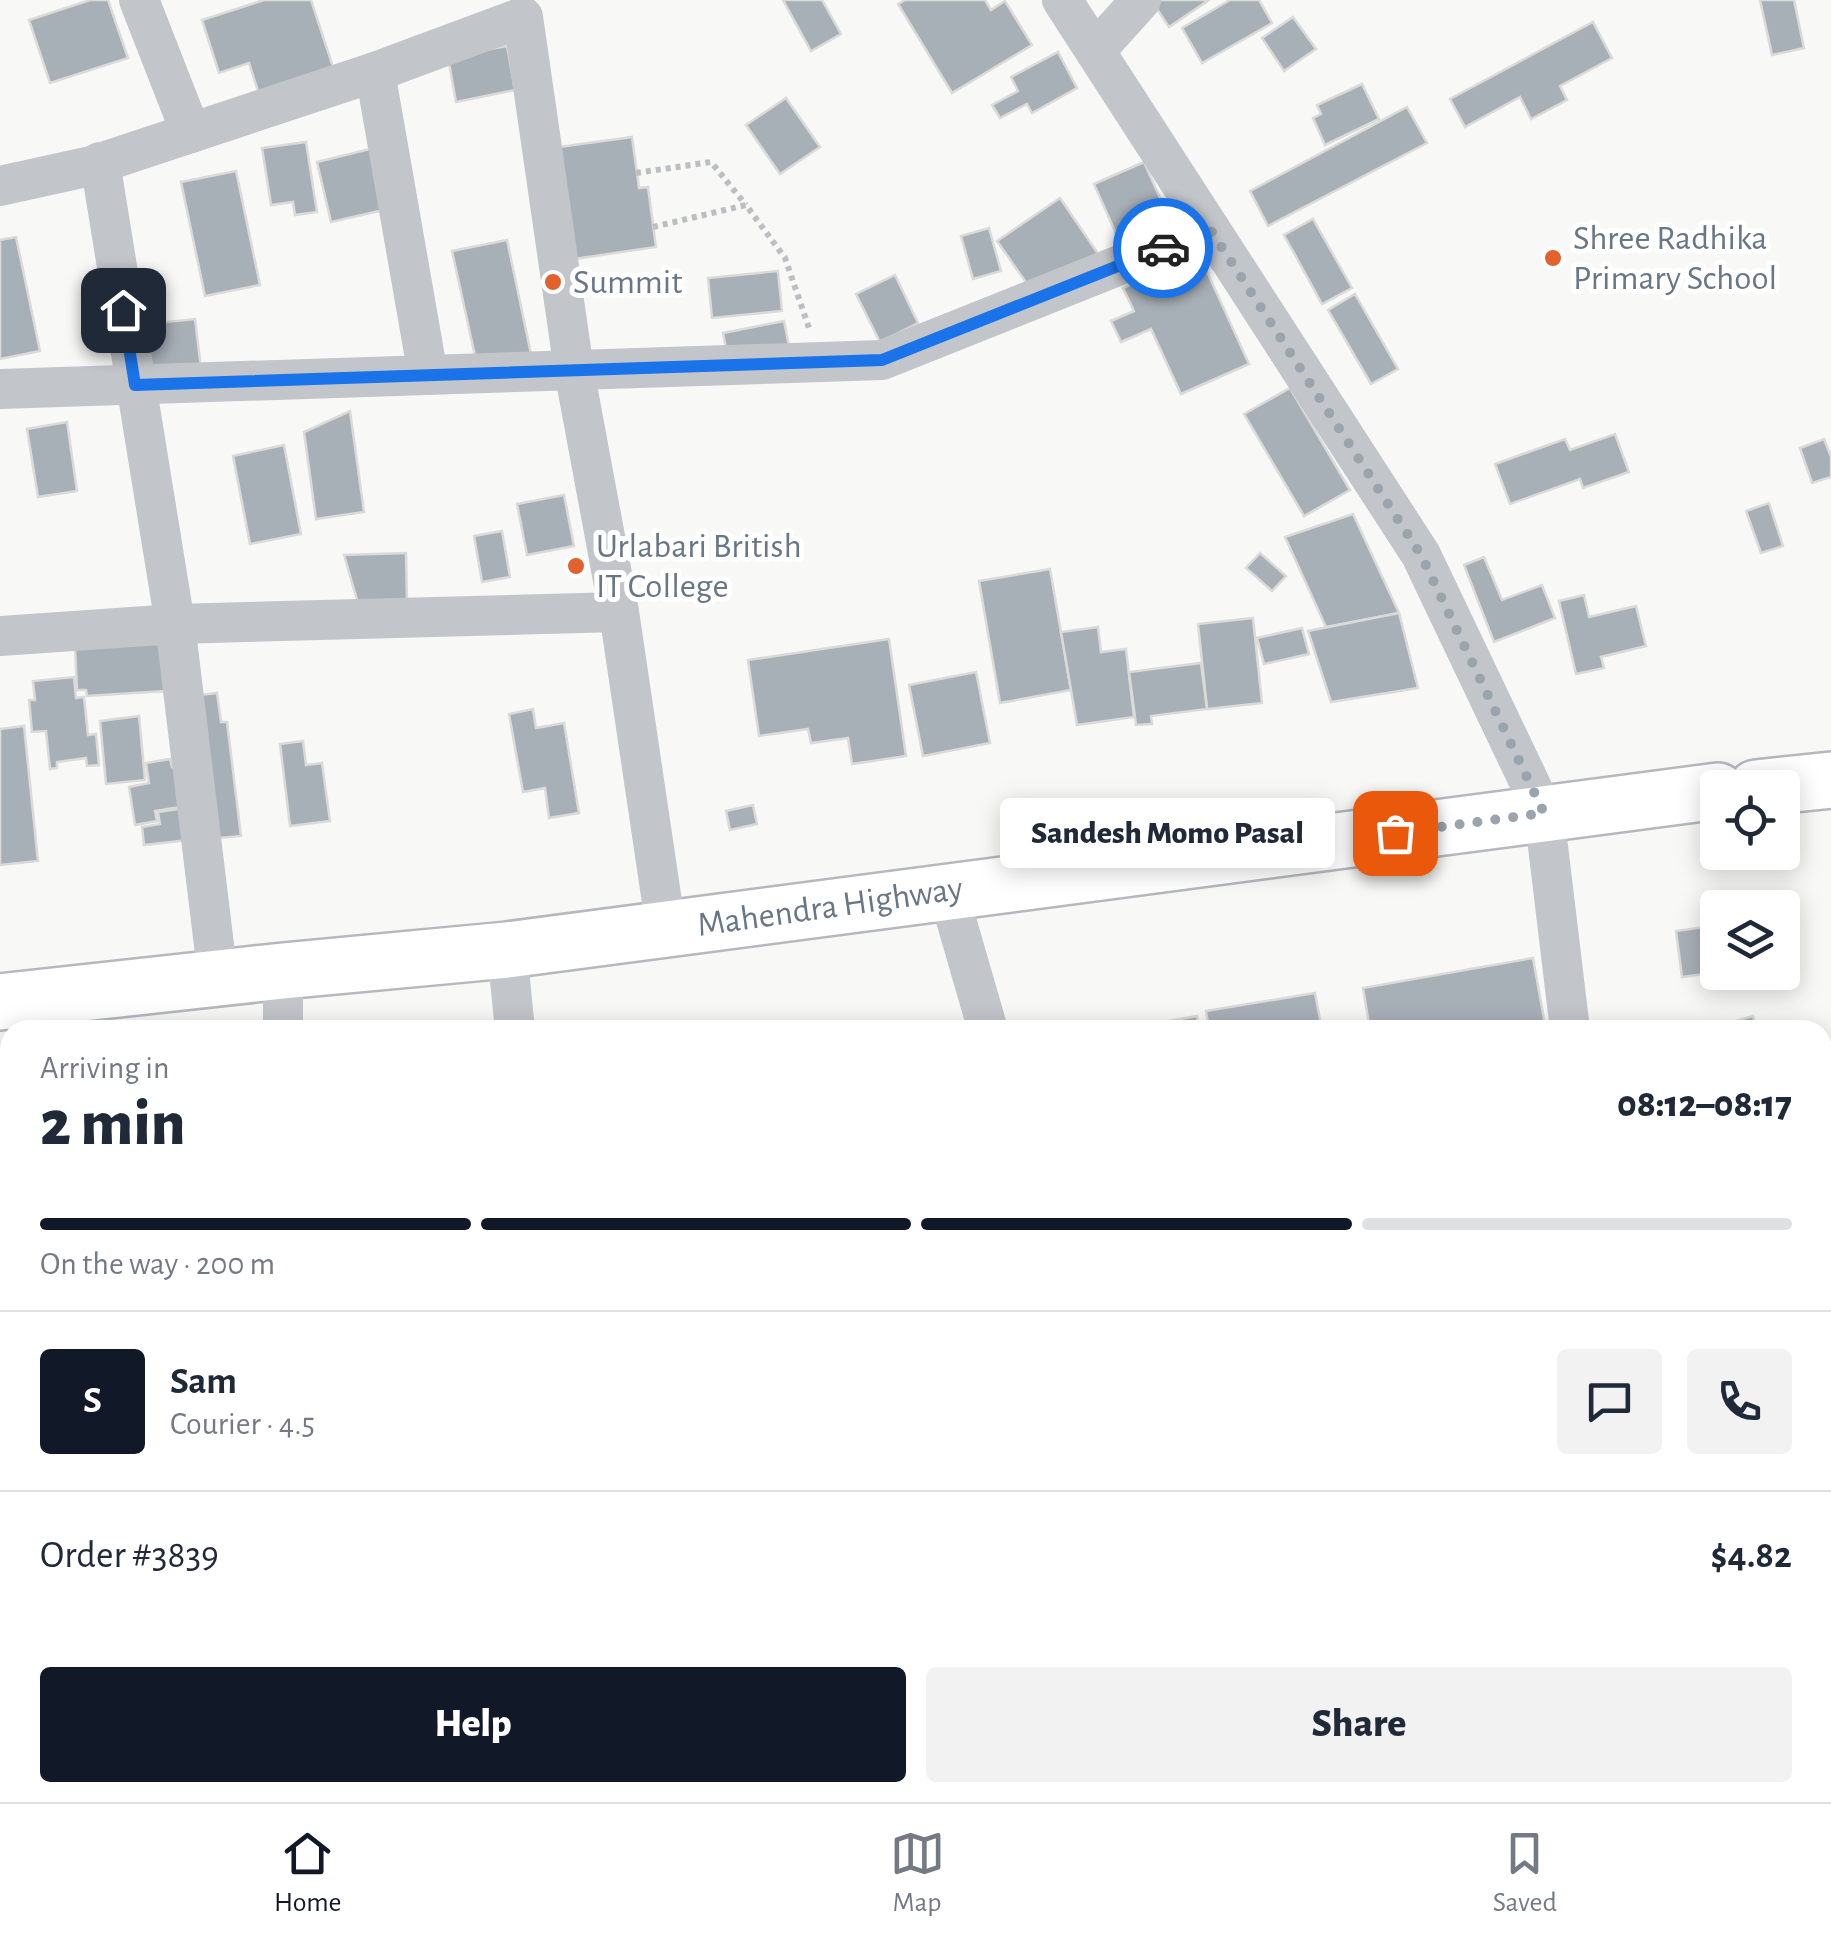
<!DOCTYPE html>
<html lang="en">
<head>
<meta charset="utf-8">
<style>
	:root { --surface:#fff; --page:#f2f2f3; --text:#1f2937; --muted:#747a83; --line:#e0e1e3; --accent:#111827 }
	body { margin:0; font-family:"Alegreya Sans",sans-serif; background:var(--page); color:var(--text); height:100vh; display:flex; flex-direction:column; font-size:38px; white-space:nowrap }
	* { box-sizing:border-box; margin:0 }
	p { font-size:32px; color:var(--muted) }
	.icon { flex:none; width:55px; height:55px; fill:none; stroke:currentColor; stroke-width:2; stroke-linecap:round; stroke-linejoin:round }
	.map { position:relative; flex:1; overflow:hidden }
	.sheet { position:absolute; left:0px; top:1020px; width:1832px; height:782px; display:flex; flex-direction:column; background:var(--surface); border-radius:30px 30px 0 0; box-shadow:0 5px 25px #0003 }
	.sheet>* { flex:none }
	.buttons { position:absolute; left:1700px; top:770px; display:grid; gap:20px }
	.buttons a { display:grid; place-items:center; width:100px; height:100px; border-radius:10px; background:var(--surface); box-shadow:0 5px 25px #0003; font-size:50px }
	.pin { position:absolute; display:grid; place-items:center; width:85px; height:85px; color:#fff; margin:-42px; border-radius:20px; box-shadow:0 5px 15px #0006 }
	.courier { position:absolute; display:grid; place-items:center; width:100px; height:100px; margin:-50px; border:8px solid #1a73e8; border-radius:50%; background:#fff; color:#222; box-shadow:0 2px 12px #0007 }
	.bubble { position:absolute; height:70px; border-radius:10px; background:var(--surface); box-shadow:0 5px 25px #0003; font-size:32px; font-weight:800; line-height:70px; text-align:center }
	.overview em { font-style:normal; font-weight:800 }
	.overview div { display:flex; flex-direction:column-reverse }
	.overview { display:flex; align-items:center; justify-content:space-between; height:170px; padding:0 40px }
	h1 { font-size:65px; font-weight:800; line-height:75px }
	.bar { display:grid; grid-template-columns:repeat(4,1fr); gap:15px 10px; align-content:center; height:120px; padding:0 40px }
	.bar i { height:12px; border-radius:8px; background:var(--line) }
	.bar .selected { background:var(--accent) }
	.bar p { grid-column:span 4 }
	.line { display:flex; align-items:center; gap:25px; padding:0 40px; border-top:2px solid var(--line) }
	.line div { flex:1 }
	.round { display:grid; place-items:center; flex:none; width:105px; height:105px; border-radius:10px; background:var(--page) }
	.primary-button { display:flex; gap:20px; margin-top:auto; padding:20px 40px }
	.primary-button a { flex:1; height:115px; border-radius:10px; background:var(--accent); color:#fff; font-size:40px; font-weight:800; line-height:115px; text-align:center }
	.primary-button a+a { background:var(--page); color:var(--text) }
	.dock { display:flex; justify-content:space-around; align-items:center; height:140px; border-top:2px solid var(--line); background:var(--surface); font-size:28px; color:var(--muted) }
	.dock a { display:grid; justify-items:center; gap:5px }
	.dock .selected { color:var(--accent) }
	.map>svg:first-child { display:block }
	.building { fill:#a8b0b7; stroke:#dadad8; stroke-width:2.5 }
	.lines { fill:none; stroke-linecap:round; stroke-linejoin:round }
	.highway-casing { stroke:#b5b8bc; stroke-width:60 }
	.path { stroke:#bcbec1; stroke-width:6; stroke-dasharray:5 5; stroke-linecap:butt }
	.minor { stroke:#c2c5c9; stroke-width:40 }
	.highway { stroke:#fff; stroke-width:55 }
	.done { stroke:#9aa4ad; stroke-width:10; stroke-dasharray:0 18 }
	.route { stroke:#1a73e8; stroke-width:12 }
	.poi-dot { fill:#e2612c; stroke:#fff; stroke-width:4 }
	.labels { text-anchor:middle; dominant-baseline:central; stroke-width:10; stroke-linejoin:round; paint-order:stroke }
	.poi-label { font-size:35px; fill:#687786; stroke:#fff; text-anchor:start }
	.street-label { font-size:35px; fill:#687786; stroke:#fff }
</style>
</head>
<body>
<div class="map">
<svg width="1831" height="1802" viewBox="0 0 1831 1802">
	<rect width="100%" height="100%" fill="#f8f8f6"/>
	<g class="building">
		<polygon points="90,0 108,0 128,58 50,83 29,20"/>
		<polygon points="264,0 311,0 335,73 260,97 249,63 219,73 202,20"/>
		<polygon points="783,0 822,0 841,34 811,51"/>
		<polygon points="905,0 985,0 991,10 1005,1 1032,45 952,93 898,4"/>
		<polygon points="1151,0 1209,0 1169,27"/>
		<polygon points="1230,0 1259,0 1272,23 1202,63 1182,28"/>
		<polygon points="1760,0 1794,0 1804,48 1772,55"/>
		<polygon points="1293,17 1316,49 1284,71 1262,38"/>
		<polygon points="1593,22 1612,58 1560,86 1567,100 1531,119 1520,97 1465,127 1450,99"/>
		<polygon points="507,46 515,90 456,102 448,57"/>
		<polygon points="1058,52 1077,88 1032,113 1027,104 1000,118 992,105 1018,91 1011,77"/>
		<polygon points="1362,84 1379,119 1325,145 1313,118 1321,114 1317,105"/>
		<polygon points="786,98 820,147 780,174 746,125"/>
		<polygon points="1407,107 1427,143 1268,226 1250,191"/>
		<polygon points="632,137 639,188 648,187 656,247 574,259 559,147"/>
		<polygon points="306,142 317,212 295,215 293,202 271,205 262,148"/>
		<polygon points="374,148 388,209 331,222 317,162"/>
		<polygon points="1144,162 1172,225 1122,247 1094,184"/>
		<polygon points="236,171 260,285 205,296 181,182"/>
		<polygon points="1060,198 1101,258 1039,301 997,241"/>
		<polygon points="1313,219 1352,288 1322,304 1284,235"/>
		<polygon points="989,228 1001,271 973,279 961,236"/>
		<polygon points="16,237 40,351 0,359 0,240"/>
		<polygon points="507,240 531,354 477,365 452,251"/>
		<polygon points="1199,254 1249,364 1181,394 1151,329 1121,342 1111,321 1134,311 1123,288"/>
		<polygon points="778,271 782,311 712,318 708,278"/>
		<polygon points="895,275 918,323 880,342 856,294"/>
		<polygon points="1355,294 1398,369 1371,384 1328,310"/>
		<polygon points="195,319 201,368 144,374 138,325"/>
		<polygon points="784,321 790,351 729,363 723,333"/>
		<polygon points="1290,388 1350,490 1304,516 1244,414"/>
		<polygon points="350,411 364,512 316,519 304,432"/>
		<polygon points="67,422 77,491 38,497 27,429"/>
		<polygon points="1615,434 1629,472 1583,488 1580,479 1510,504 1495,464 1565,439 1570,450"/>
		<polygon points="1824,439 1831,457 1831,477 1812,483 1800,448"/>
		<polygon points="284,445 301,534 250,544 233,456"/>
		<polygon points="564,495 574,546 527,555 517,504"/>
		<polygon points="1769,503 1783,546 1761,553 1746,511"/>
		<polygon points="1353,514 1399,613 1326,627 1285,537"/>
		<polygon points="502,531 510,577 482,582 474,536"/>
		<polygon points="406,553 407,602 358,603 344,555"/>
		<polygon points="1260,553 1286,576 1272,591 1246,568"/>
		<polygon points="1484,557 1502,600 1542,585 1555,618 1494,642 1464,565"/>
		<polygon points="1050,569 1071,690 1000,703 979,581"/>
		<polygon points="1584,595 1589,617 1636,606 1646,646 1601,657 1604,668 1576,674 1559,601"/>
		<polygon points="1399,613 1418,688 1331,702 1308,631"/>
		<polygon points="1253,618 1262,703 1207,709 1198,624"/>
		<polygon points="1098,627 1101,652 1126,649 1134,717 1077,725 1061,632"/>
		<polygon points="1302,628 1309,654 1264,664 1257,638"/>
		<polygon points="889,639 906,756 852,764 848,738 811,743 808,729 759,736 748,660"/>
		<polygon points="162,641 165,691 87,696 86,690 77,690 75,647"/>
		<polygon points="1201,663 1207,709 1151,716 1152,724 1136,725 1129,672"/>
		<polygon points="976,672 990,743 923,756 909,685"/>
		<polygon points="74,677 76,698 84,697 88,735 96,734 99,765 87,766 86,758 57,762 57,768 50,769 46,731 32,732 29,700 35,700 33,681"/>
		<polygon points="217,693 221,722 227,722 241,836 209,839 191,696"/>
		<polygon points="533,709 536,728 564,723 579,813 549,818 545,788 523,792 509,714"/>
		<polygon points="139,716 145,780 106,784 100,721"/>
		<polygon points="24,726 38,861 0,865 0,729"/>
		<polygon points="303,741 306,765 322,763 330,821 290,826 280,744"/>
		<polygon points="170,759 172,767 180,766 180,807 155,811 157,821 135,825 129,787 149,783 146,763"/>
		<polygon points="753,805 757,824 730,830 726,811"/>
		<polygon points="184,808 189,840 144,845 142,827 160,824 158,812"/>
		<polygon points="1718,925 1719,972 1682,977 1676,931"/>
		<polygon points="1533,958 1546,1030 1370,1030 1363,988"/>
		<polygon points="1315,993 1322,1030 1209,1030 1206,1011"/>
		<polygon points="1197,1016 1199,1030 1123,1030 1123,1029"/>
		<polygon points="1753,1016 1757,1030 1708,1030 1707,1029"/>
		<polygon points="1122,1023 1123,1030 1083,1030 1083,1029"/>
		<polygon points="1831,1212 1831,1291 1822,1293 1822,1213"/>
		<polygon points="1831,1694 1831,1753 1822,1753 1822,1695"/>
		<polygon points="240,1792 309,1792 310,1802 241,1802"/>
		<polygon points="645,1792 692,1792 692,1793 647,1801"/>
		<polygon points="831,1792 860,1792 862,1802 833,1802"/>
		<polygon points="1141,1792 1171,1792 1173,1802 1142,1802"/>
	</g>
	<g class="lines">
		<defs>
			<g id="highway">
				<polyline points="1756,788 1831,780"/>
				<polyline points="0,1002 283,971 507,950 1718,791"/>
			</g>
		</defs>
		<use href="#highway" class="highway-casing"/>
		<g class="path">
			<polyline points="636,173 711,162 746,205"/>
			<polyline points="653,227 746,205 785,258 809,328"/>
			<polyline points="0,1518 10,1517"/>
			<polyline points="1187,1792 1189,1802"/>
		</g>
		<g class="minor">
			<polyline points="139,0 191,133"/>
			<polyline points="1062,0 1421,555 1544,813 1570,1030"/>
			<polyline points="1095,51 1141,0"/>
			<polyline points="375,72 523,17 574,370 619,612 666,929"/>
			<polyline points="100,162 175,624 218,978"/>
			<polyline points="0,186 91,166 375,72 428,375"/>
			<polyline points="0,389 882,360 1210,229"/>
			<polyline points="0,636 175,624 619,612"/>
			<polyline points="948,892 988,1030"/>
			<polyline points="507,950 515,1030"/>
			<polyline points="283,1030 283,971"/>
			<polyline points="594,1792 596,1802"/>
			<polyline points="1664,1792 1665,1802"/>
			<polyline points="199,1802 199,1792"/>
			<polyline points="1471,1802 1500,1792"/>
		</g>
		<use href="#highway" class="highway"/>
	</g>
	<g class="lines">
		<polyline class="done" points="1163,248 1210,229 1421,555 1544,813 1395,833"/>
		<polyline class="route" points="123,310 135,385 882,360 1163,248"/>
	</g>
	<g class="poi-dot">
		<circle cx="1553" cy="258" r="10"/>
		<circle cx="553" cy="282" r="10"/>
		<circle cx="576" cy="566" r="10"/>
	</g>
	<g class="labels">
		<g class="poi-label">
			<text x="1573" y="238">Shree Radhika<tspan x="1573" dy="40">Primary School</tspan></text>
			<text x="573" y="282">Summit</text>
			<text x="596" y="546">Urlabari British<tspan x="596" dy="40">IT College</tspan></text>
		</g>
		<g class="street-label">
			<text transform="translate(830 907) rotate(-8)">Mahendra Highway</text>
		</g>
	</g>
</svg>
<div class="buttons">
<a><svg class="icon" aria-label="locate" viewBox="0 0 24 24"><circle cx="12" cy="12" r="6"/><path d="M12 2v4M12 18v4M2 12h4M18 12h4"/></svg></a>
<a><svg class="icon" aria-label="layers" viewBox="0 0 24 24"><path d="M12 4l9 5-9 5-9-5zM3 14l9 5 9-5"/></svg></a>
</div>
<div class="pin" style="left:1395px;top:833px;background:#ea580c"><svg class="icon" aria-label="bag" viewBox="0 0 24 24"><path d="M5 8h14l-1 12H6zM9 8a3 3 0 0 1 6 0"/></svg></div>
<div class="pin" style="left:123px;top:310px;background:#1f2937"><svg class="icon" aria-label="home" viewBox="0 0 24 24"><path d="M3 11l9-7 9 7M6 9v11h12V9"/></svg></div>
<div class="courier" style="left:1163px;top:248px"><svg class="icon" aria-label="car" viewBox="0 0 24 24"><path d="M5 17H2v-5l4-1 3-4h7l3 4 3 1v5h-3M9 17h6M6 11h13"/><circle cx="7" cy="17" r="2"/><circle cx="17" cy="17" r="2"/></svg></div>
<div class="bubble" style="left:1000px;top:798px;width:335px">Sandesh Momo Pasal</div>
<section class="sheet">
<div class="overview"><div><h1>2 min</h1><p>Arriving in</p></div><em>08:12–08:17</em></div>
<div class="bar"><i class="selected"></i><i class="selected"></i><i class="selected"></i><i></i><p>On the way · 200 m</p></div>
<div class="line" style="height:180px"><b class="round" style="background:var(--accent);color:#fff">S</b><div><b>Sam</b><p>Courier · 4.5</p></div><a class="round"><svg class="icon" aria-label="chat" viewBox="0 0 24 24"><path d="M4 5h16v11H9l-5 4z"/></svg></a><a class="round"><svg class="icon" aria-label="phone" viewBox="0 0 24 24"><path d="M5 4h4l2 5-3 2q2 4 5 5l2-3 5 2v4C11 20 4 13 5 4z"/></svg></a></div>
<div class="line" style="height:130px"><div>Order #3839</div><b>$4.82</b></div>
<div class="primary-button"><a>Help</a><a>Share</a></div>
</section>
</div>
<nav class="dock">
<a class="selected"><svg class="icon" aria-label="home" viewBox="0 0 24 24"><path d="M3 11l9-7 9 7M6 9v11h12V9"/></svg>Home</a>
<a><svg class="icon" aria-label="map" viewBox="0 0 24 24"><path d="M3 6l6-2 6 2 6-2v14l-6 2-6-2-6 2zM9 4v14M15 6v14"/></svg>Map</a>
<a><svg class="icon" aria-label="saved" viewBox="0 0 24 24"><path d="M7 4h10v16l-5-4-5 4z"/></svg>Saved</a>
</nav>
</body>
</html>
